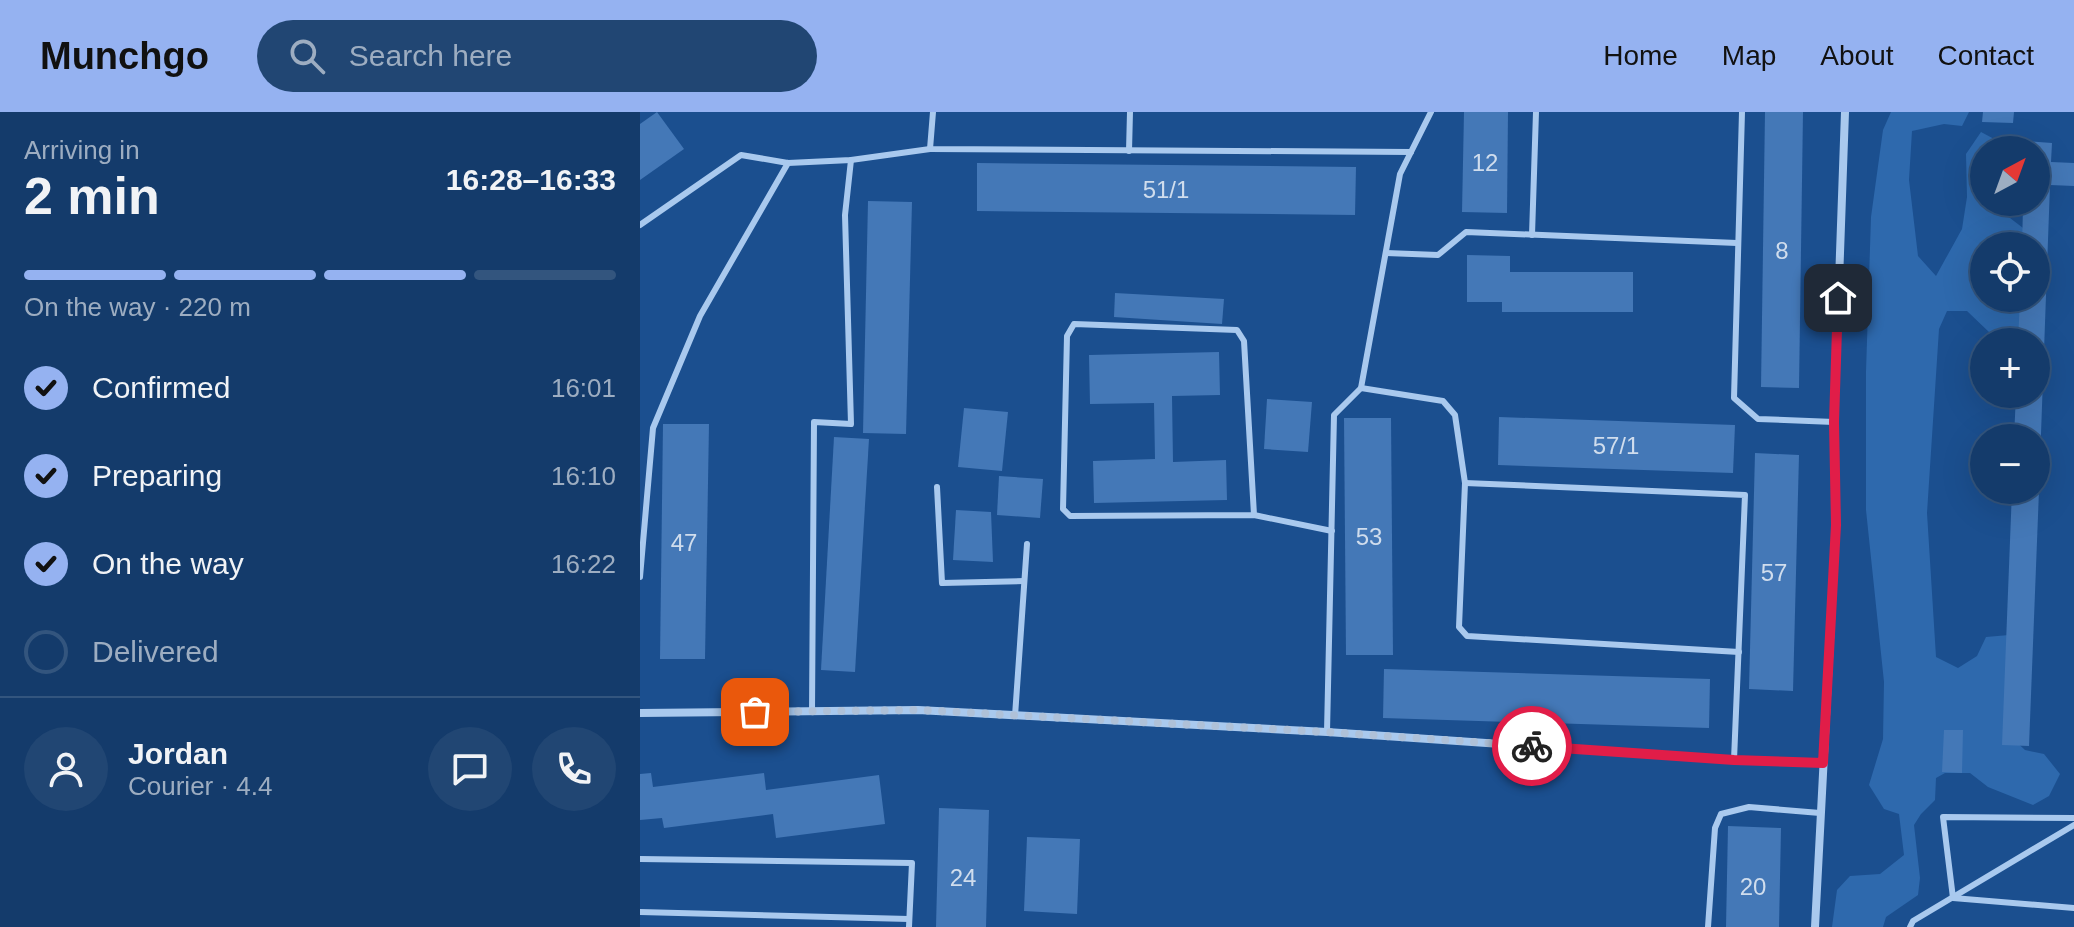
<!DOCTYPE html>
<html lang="en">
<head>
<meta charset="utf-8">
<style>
	:root { --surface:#143b6b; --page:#214673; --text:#f1f3f6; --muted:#9dadc1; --line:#33557e; --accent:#95b2f1 }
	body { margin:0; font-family:Helvetica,sans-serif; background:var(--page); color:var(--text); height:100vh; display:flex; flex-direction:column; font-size:30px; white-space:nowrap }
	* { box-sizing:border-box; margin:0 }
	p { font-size:26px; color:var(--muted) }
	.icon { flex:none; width:44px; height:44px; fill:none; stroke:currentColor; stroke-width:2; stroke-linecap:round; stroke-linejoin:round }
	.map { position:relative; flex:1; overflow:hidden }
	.side { display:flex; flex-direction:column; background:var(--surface); width:640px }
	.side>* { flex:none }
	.needle { width:52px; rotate:41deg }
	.tools { position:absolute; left:1330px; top:24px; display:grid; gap:16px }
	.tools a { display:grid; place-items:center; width:80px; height:80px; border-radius:50%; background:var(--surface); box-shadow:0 8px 32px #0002,0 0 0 2px var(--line); font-size:40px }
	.pin { position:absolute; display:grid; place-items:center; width:68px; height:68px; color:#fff; margin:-34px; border-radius:16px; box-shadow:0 4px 12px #0006 }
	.courier { position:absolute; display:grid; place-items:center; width:80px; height:80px; margin:-40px; border:6px solid #e11d48; border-radius:50%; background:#fff; color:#222; box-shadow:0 2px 10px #0007 }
	.overview em { font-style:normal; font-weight:700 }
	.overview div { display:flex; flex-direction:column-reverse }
	.overview { display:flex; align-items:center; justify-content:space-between; height:136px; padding:0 24px }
	h1 { font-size:52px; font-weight:700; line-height:60px }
	.bar { display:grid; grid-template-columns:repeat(4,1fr); gap:12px 8px; align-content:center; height:96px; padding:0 24px }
	.bar i { height:10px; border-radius:6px; background:var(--line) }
	.bar .active { background:var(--accent) }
	.bar p { grid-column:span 4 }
	.line { display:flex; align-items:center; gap:20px; padding:0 24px; border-top:2px solid var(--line) }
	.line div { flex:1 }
	.round { display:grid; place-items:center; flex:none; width:84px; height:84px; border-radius:42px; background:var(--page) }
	ol { padding:0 24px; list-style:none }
	li { display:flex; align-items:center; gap:24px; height:88px }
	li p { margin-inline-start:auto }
	li .icon { padding:8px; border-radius:50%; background:var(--accent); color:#111; stroke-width:4 }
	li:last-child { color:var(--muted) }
	li i { width:44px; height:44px; border:4px solid var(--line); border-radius:50% }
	header { display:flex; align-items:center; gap:48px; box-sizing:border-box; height:112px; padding:0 40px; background:var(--accent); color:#111 }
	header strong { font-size:38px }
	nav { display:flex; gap:44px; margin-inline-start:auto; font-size:28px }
	.search { width:560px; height:72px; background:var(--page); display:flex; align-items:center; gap:20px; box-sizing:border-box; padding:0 28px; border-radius:44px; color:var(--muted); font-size:30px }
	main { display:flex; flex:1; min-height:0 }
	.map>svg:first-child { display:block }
	.green { fill:#2e69ad }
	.building { fill:#4478b7 }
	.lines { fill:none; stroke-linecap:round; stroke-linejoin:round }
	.lane { stroke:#a9c9ee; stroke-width:6 }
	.street { stroke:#a9c9ee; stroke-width:8 }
	.done { stroke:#afc1d8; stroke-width:8; stroke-dasharray:0 14.4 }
	.route { stroke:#e11d48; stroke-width:10 }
	.labels { text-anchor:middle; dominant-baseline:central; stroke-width:7; stroke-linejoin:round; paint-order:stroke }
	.number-label { font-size:24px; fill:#d0dded }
</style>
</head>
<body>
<header>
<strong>Munchgo</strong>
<div class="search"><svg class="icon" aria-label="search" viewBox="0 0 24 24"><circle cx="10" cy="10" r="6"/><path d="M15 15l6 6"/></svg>Search here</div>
<nav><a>Home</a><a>Map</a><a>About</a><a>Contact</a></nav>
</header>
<main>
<section class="side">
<div class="overview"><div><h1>2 min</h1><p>Arriving in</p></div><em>16:28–16:33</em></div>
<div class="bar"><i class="active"></i><i class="active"></i><i class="active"></i><i></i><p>On the way · 220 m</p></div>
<ol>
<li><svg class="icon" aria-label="check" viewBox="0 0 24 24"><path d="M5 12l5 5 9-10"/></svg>Confirmed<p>16:01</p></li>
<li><svg class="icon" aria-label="check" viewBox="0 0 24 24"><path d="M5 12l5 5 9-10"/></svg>Preparing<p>16:10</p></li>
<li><svg class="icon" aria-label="check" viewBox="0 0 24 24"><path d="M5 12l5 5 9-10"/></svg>On the way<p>16:22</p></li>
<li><i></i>Delivered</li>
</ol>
<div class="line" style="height:144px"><a class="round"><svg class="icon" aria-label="person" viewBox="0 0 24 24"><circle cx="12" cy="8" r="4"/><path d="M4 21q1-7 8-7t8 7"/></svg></a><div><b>Jordan</b><p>Courier · 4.4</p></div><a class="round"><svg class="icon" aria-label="chat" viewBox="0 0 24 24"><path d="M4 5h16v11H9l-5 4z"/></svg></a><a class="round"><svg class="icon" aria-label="phone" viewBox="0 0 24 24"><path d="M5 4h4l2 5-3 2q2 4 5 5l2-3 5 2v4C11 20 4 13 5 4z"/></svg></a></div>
</section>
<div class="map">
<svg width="1434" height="815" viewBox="0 0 1434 815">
	<rect width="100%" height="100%" fill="#1b4f8f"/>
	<polygon class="green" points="1251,0 1329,0 1322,14 1304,12 1272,19 1269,68 1278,144 1296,164 1322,117 1327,85 1326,42 1341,20 1356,28 1354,38 1344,38 1344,90 1353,90 1353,93 1387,119 1385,134 1344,134 1344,186 1386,186 1394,230 1351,230 1349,220 1327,199 1307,199 1299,217 1287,401 1296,545 1318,556 1337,544 1346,525 1369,523 1368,622 1385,638 1404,642 1420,662 1409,684 1393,693 1348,675 1330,661 1305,661 1296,666 1295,688 1281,702 1274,713 1280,766 1278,783 1246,805 1243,815 1192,815 1197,778 1210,764 1240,762 1264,743 1259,702 1244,697 1229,673 1243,627 1244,570 1226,398 1226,260 1231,105 1243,18"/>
	<g class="building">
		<polygon points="17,0 44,37 0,68 0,12"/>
		<polygon points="824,0 868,0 867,101 822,100"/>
		<polygon points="1125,0 1163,0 1159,276 1121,275"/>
		<polygon points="1343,0 1374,0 1373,11 1342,10"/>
		<polygon points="1386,29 1412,31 1411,50 1434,51 1434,74 1410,73 1399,377 1396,377 1396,326 1374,326 1376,282 1396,282 1396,230 1378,230 1380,186 1396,186 1396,134 1382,134 1383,95 1354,94 1355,90 1396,90 1396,38 1385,38"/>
		<polygon points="337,51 716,55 715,103 337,99"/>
		<polygon points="228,89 272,90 266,322 223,321"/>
		<polygon points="827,143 870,144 870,160 993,160 993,200 862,200 862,190 827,190"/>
		<polygon points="475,181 584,187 582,212 474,205"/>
		<polygon points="579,240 580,283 532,284 533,350 586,348 587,388 454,391 453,349 515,347 514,291 450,292 449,243"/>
		<polygon points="627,287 672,290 668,340 624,337"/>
		<polygon points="324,296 368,300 362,359 318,355"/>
		<polygon points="859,305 1095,313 1093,361 858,353"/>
		<polygon points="704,306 751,306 753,543 706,543"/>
		<polygon points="23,312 69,312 65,547 20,547"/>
		<polygon points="194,325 229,327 215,560 181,558"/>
		<polygon points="1115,341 1159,343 1153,579 1109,577"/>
		<polygon points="359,364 403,367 400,406 357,403"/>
		<polygon points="1372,378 1399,378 1389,634 1362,633"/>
		<polygon points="316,398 351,400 353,450 313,448"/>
		<polygon points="744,557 1070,567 1069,616 743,606"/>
		<polygon points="1304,618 1323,618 1322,661 1302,660"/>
		<polygon points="11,661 13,675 124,661 126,678 239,663 245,712 136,726 133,702 24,716 22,706 0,708 0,662"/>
		<polygon points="299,696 349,698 346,815 296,815"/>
		<polygon points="1088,714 1141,716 1139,815 1086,815"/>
		<polygon points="387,725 440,727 437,802 384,799"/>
	</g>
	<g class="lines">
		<g class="lane">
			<polyline points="293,0 290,37 771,40"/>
			<polyline points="1102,0 1094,286 1118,307 1194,310"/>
			<polyline points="489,39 490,0"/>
			<polyline points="0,113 101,43 148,51 211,48 290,37"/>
			<polyline points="892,123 896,0"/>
			<polyline points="746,141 798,143 826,120 1097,131"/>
			<polyline points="721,276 803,289 815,303 825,371 819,515 827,524 1099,540"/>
			<polyline points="825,371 1105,383 1094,648"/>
			<polyline points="297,375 302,471 384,469"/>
			<polyline points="614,403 430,404 423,397 427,224 434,212 597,218 604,229 614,403 692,419"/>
			<polyline points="0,465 13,316 60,204 148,51"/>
			<polyline points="172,600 174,310 211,312 205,103 211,48"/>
			<polyline points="375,604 387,432"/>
			<polyline points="687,620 694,303 721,276 760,62 791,0"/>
			<polyline points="1434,706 1303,705 1313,786 1434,796"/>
			<polyline points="0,747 272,751 269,815"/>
			<polyline points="0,800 269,807"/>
			<polyline points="1068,815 1075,716 1081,702 1109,695 1180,701"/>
			<polyline points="1270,815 1273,809 1434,713"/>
		</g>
		<g class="street">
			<polyline points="0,601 278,598 687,620 1094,648 1183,651"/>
			<polyline points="1175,815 1196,413 1194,310 1205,0"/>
		</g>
	</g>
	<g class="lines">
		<polyline class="done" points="115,600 278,598 687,620 892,634"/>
		<polyline class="route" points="892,634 1094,648 1183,651 1196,413 1194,310 1198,186"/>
	</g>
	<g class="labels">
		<g class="number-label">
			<text x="845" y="50">12</text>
			<text x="526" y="77">51/1</text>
			<text x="1142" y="138">8</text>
			<text x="976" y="333">57/1</text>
			<text x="729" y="424">53</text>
			<text x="44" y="430">47</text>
			<text x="1134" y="460">57</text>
			<text x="323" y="765">24</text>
			<text x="1113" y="774">20</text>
		</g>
	</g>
</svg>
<div class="tools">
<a><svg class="needle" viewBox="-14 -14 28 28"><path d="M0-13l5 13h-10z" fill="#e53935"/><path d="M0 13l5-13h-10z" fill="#9dadc1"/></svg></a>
<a><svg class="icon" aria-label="locate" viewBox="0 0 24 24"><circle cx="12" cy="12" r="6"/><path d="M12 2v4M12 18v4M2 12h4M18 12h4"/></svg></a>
<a>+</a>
<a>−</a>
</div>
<div class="pin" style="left:115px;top:600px;background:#ea580c"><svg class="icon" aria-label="bag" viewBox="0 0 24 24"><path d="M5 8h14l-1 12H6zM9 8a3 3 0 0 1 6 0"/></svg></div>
<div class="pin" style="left:1198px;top:186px;background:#1f2937"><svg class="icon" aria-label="home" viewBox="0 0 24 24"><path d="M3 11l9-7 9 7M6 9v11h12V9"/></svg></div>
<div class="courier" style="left:892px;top:634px"><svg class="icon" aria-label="bike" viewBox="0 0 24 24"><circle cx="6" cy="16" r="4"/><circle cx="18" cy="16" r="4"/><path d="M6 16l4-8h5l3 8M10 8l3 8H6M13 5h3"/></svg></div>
</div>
</main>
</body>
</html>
